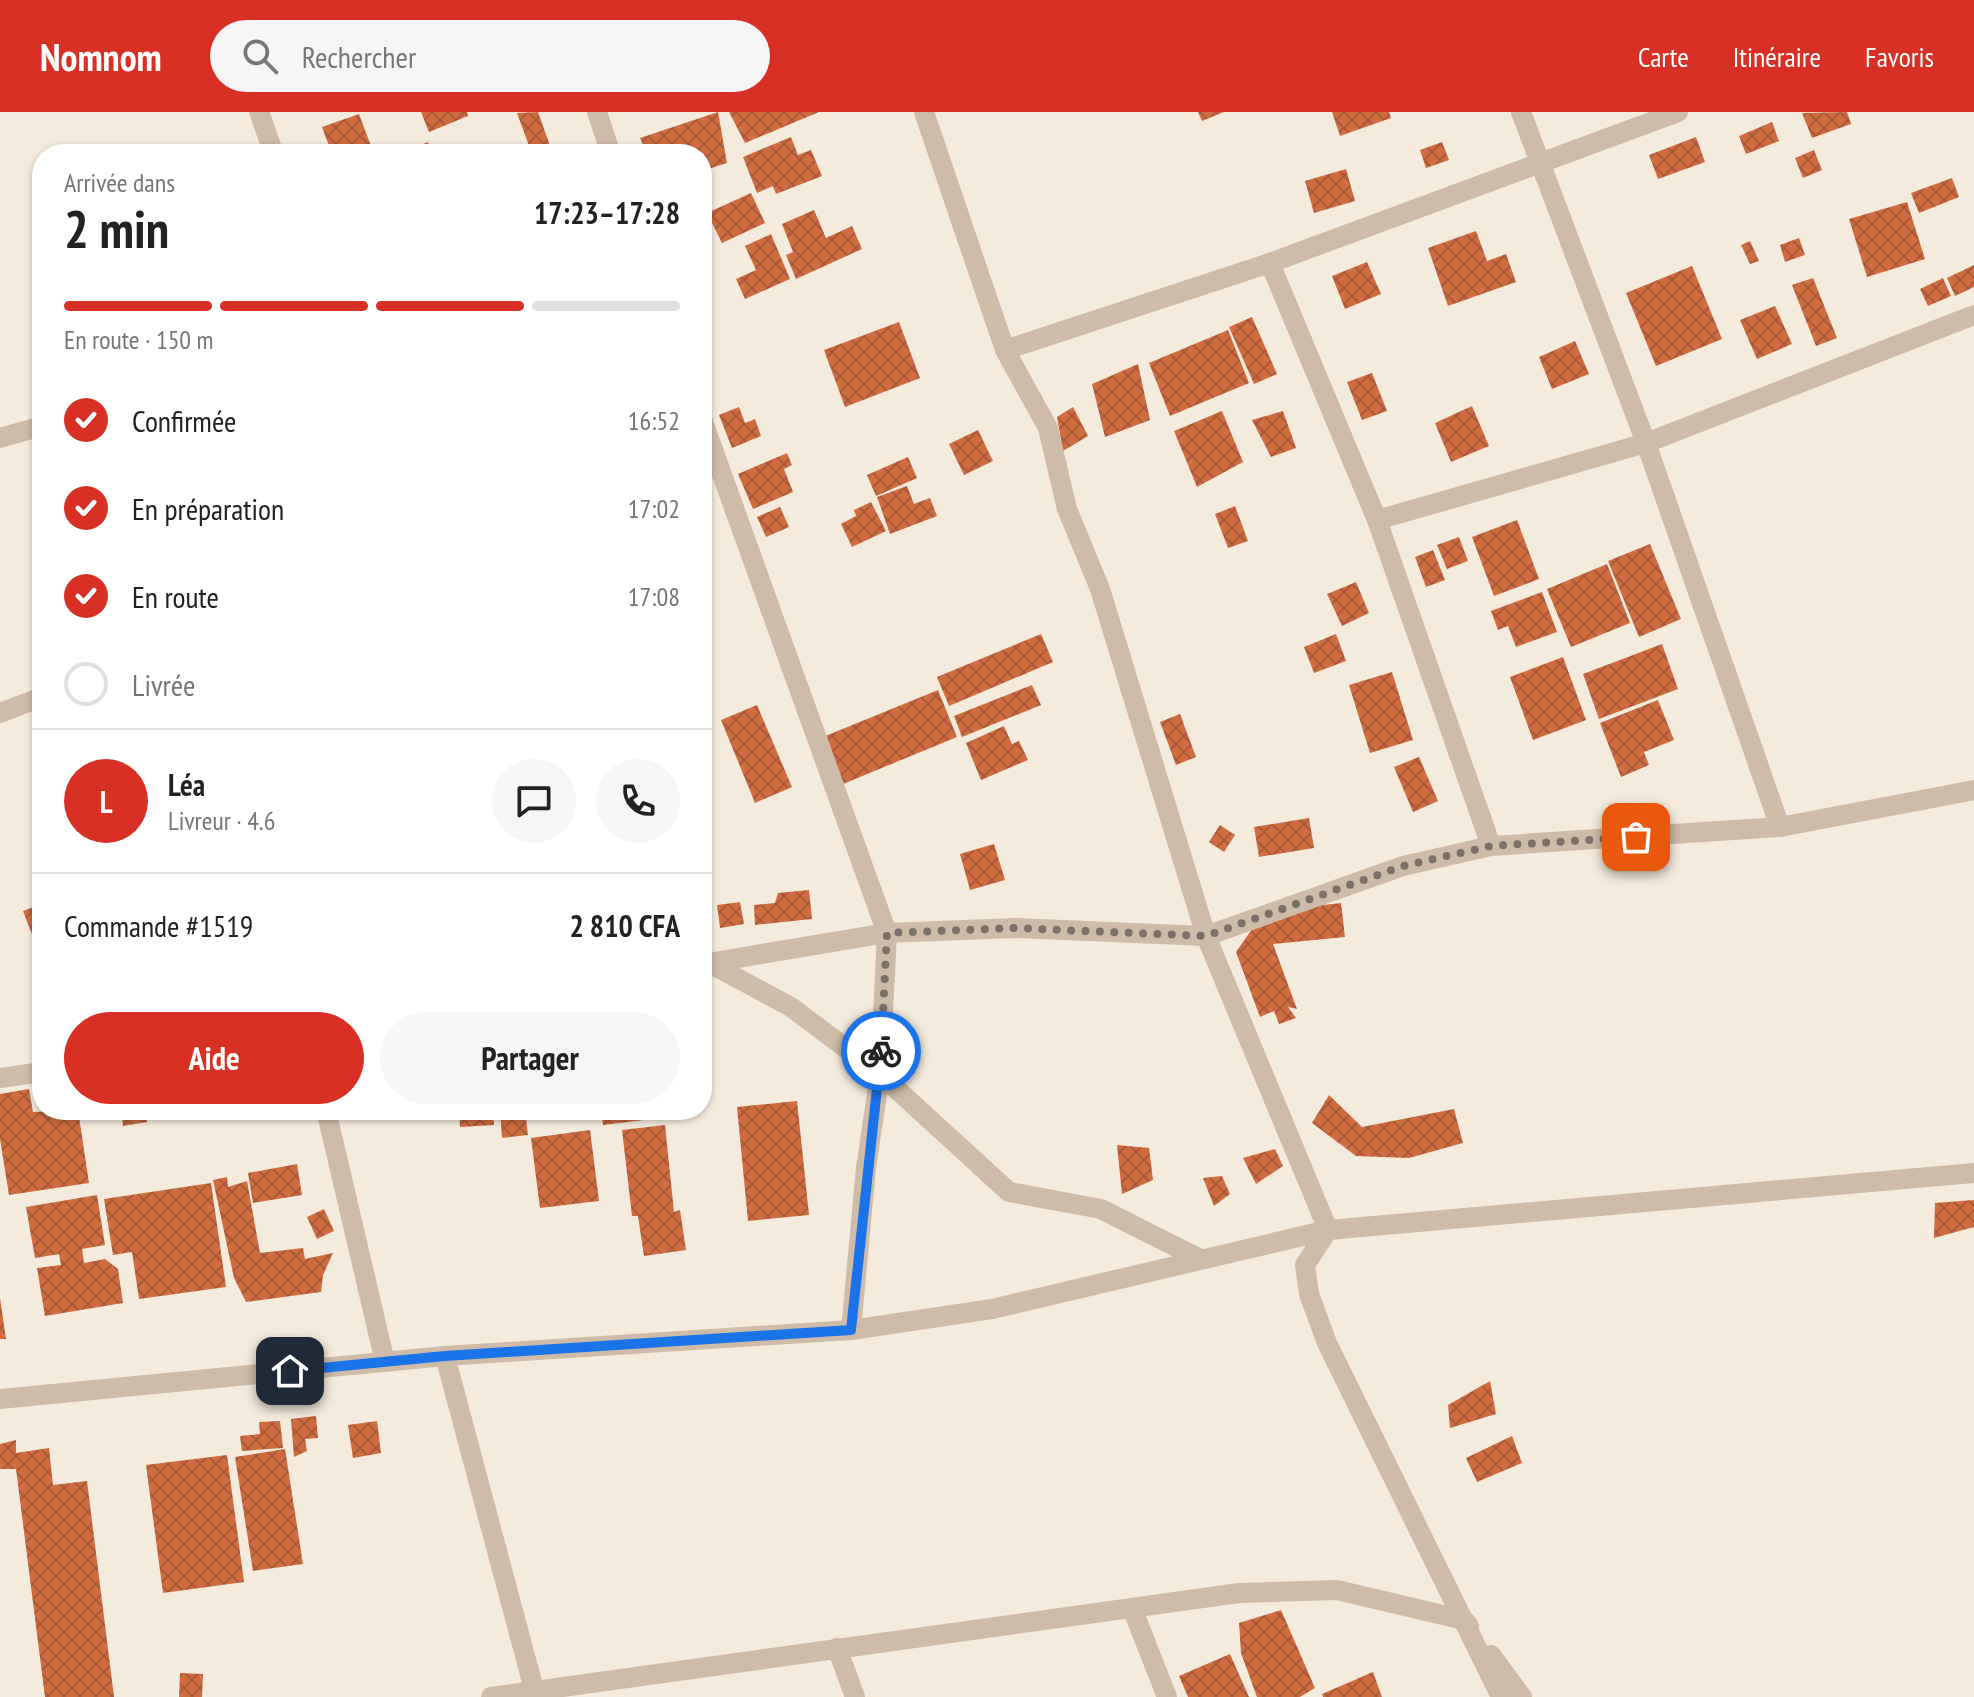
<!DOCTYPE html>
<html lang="fr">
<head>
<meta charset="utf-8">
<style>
	:root { --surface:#fff; --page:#f6f6f6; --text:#222; --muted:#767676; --line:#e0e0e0; --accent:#d93025 }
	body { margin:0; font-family:"PT Sans Narrow",sans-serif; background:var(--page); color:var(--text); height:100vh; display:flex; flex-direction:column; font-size:30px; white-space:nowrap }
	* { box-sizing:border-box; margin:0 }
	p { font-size:26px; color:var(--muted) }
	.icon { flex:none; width:44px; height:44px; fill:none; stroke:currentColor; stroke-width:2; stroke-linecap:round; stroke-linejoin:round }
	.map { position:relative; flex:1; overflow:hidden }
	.sheet { position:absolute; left:32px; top:32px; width:680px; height:976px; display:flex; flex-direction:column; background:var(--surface); border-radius:32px; box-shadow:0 2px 6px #0004 }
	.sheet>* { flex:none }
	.pin { position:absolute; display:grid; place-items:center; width:68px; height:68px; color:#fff; margin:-34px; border-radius:16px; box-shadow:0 4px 12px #0006 }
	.courier { position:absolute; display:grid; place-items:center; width:80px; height:80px; margin:-40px; border:6px solid #1a73e8; border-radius:50%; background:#fff; color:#222; box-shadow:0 2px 10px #0007 }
	.overview em { font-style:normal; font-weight:600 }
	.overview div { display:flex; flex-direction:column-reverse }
	.overview { display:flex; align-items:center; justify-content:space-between; height:136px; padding:0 32px }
	h1 { font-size:52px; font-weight:600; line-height:60px }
	.bar { display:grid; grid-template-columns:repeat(4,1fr); gap:12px 8px; align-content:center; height:96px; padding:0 32px }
	.bar i { height:10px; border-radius:6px; background:var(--line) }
	.bar .selected { background:var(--accent) }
	.bar p { grid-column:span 4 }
	.line { display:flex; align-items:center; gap:20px; padding:0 32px; border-top:2px solid var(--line) }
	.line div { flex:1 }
	.round { display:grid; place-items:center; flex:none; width:84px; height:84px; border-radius:42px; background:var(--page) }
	ol { padding:0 32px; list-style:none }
	li { display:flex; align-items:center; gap:24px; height:88px }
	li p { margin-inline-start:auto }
	li .icon { padding:8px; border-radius:50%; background:var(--accent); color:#fff; stroke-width:4 }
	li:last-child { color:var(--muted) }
	li i { width:44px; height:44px; border:4px solid var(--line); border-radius:50% }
	.action { display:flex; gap:16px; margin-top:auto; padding:16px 32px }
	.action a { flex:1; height:92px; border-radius:48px; background:var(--accent); color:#fff; font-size:32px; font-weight:600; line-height:92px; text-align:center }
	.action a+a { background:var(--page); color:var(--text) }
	header { display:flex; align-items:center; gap:48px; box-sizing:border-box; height:112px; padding:0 40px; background:var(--accent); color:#fff }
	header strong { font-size:38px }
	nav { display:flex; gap:44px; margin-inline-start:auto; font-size:28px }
	.search { width:560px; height:72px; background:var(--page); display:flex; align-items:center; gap:20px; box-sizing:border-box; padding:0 28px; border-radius:44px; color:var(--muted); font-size:30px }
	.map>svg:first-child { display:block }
	.building { fill:url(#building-cross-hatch) }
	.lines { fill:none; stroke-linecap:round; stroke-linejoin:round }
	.minor { stroke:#cebca8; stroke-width:20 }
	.done { stroke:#7b7168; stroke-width:8; stroke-dasharray:0 14.4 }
	.route { stroke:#1a73e8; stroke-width:10 }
</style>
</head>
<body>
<header>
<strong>Nomnom</strong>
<div class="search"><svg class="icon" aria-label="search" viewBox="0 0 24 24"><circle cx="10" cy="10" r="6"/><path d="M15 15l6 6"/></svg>Rechercher</div>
<nav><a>Carte</a><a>Itinéraire</a><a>Favoris</a></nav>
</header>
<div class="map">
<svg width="1974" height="1585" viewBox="0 0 1974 1585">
	<defs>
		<pattern id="building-cross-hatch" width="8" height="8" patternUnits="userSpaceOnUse" patternTransform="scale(2)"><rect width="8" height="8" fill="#d06d40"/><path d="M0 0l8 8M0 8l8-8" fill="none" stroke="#aa5a36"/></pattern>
	</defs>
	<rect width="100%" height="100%" fill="#f5ebdd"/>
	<g class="building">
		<polygon points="421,0 467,0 468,4 429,20"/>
		<polygon points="538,0 553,42 532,42 517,1"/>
		<polygon points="718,0 727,51 702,59 702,42 647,42 640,26"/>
		<polygon points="729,0 819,0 745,31"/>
		<polygon points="1198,0 1224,0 1202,9"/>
		<polygon points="1332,0 1389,0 1391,6 1340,24"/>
		<polygon points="1847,0 1851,12 1812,26 1802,1"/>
		<polygon points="359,2 374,42 332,42 322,15"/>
		<polygon points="1772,10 1779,29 1746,42 1739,24"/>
		<polygon points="791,25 798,43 811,38 822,64 776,82 773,74 757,81 743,45"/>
		<polygon points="1696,25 1705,50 1658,67 1649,43"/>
		<polygon points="428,30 432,42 399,42"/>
		<polygon points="1442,30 1449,48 1426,56 1420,38"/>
		<polygon points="1814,38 1822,58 1803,66 1795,46"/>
		<polygon points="1346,57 1355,89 1314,101 1305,69"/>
		<polygon points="1952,66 1959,85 1919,101 1911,81"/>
		<polygon points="751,81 765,111 722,131 707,101"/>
		<polygon points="1907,90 1925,147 1867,165 1849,107"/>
		<polygon points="814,98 826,126 852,114 862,137 796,167 786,143 793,140 782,112"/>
		<polygon points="1476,119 1487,149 1506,142 1516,170 1448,194 1428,136"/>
		<polygon points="771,122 790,167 745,187 736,167 756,158 745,134"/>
		<polygon points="1799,126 1805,143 1785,150 1780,133"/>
		<polygon points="1750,129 1759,149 1750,152 1741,133"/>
		<polygon points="1367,150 1381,182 1345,197 1332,164"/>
		<polygon points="1974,153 1974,175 1955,184 1947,166"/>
		<polygon points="1692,154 1722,227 1656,254 1626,181"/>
		<polygon points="1813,166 1837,226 1816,234 1792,173"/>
		<polygon points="1943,166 1951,184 1928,194 1920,177"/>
		<polygon points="1775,194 1792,232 1757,247 1740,208"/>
		<polygon points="1252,205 1277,262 1254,272 1229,215"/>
		<polygon points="899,210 920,266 845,295 824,238"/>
		<polygon points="1228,218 1249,271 1170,304 1149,251"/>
		<polygon points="1575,229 1589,262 1552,277 1539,245"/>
		<polygon points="1138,252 1150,308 1105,325 1092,272"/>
		<polygon points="1372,261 1387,299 1362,308 1347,270"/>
		<polygon points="1472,294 1489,334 1451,350 1435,311"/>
		<polygon points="739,295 745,311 755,307 761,324 732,336 719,303"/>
		<polygon points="1073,295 1088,324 1063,339 1057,305"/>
		<polygon points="1222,299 1243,350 1197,375 1174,319"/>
		<polygon points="1283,299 1296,336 1271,345 1252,308"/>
		<polygon points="978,318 993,349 964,363 949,332"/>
		<polygon points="787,341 792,353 784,357 793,380 753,397 738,362"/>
		<polygon points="908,345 917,366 876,384 867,363"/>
		<polygon points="907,374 914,392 930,386 937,404 890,422 877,385"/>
		<polygon points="871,390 886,419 852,435 841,412 856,404 854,398"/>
		<polygon points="1235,394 1248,429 1228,436 1215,402"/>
		<polygon points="780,395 789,415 766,425 757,405"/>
		<polygon points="1517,408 1539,467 1494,484 1472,425"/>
		<polygon points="1459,425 1468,449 1447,457 1437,433"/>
		<polygon points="1650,432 1681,507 1639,525 1608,449"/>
		<polygon points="1433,438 1445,468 1426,475 1415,445"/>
		<polygon points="1607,452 1630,511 1571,535 1547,477"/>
		<polygon points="1356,470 1369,501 1342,514 1327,482"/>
		<polygon points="1542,480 1557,520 1516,535 1508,514 1498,518 1491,499"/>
		<polygon points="1041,522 1053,550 949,594 937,565"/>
		<polygon points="1336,522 1346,549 1314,561 1304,535"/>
		<polygon points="1662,532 1678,577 1599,607 1583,562"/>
		<polygon points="1563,545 1586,608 1533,628 1510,565"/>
		<polygon points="1392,560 1413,628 1370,641 1349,573"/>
		<polygon points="1032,573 1041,593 962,625 954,604"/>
		<polygon points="938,578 957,625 843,672 823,625"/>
		<polygon points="1658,588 1674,628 1644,640 1649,653 1621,665 1600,611"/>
		<polygon points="757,593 792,675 755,691 721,608"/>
		<polygon points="1180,602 1196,645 1176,653 1160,610"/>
		<polygon points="1004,614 1012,632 1019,629 1028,648 981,668 966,631"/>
		<polygon points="702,626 709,643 702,646"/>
		<polygon points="1419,645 1438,689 1413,700 1394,655"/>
		<polygon points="1309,706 1314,736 1259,745 1254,715"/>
		<polygon points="1220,713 1235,723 1224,740 1209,730"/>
		<polygon points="994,732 1005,768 970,778 960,742"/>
		<polygon points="809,778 812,807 755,813 754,793 775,791 778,781"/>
		<polygon points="702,785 711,811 702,814"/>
		<polygon points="740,790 744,812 720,816 717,793"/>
		<polygon points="1341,791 1345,825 1273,832 1297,897 1288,895 1296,906 1279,912 1274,899 1260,905 1236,840 1257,810 1305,795"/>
		<polygon points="42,792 42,848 23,799"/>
		<polygon points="29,977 33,1000 78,998 89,1071 9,1083 0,1027 0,982"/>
		<polygon points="1329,983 1362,1015 1454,997 1463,1031 1409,1046 1356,1044 1312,1011"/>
		<polygon points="797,989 809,1103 748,1109 737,995"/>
		<polygon points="121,998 145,998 147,1010 123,1014"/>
		<polygon points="459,998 493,998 494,1013 460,1015"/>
		<polygon points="500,998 525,998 528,1023 502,1026"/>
		<polygon points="601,998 651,998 652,1007 603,1013"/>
		<polygon points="665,1013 674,1100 680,1098 686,1138 644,1144 638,1104 632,1104 622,1018"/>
		<polygon points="590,1018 599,1089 540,1096 531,1026"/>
		<polygon points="1117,1033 1149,1036 1153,1068 1122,1082"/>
		<polygon points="1275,1037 1283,1054 1256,1072 1243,1046"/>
		<polygon points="297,1052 302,1083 253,1091 248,1061"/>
		<polygon points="1222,1064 1230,1082 1214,1094 1203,1066"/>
		<polygon points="227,1065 228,1075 247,1069 260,1141 303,1136 305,1147 333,1141 323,1163 321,1180 246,1190 234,1166 213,1068"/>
		<polygon points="211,1071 226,1175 139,1187 132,1140 113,1143 104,1087"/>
		<polygon points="97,1083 105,1133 82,1137 84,1151 105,1147 118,1157 123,1191 45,1204 37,1156 61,1153 59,1142 35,1146 26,1095"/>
		<polygon points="1974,1088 1974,1115 1934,1126 1935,1091"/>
		<polygon points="324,1097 334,1119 317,1127 307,1105"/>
		<polygon points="0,1186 6,1227 0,1227"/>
		<polygon points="1490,1269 1496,1302 1450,1316 1448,1293"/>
		<polygon points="316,1304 318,1326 305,1327 307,1339 294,1345 291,1307"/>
		<polygon points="280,1309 283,1336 242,1339 240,1324 260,1322 259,1310"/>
		<polygon points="377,1309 381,1341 353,1346 348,1313"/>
		<polygon points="1512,1324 1522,1351 1477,1370 1466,1346"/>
		<polygon points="16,1328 16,1341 49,1336 53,1373 87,1369 114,1585 45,1585 16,1357 0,1357 0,1332"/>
		<polygon points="285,1337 303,1452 253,1459 235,1345"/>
		<polygon points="227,1343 244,1470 163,1481 146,1353"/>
		<polygon points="1281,1498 1315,1576 1300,1585 1257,1585 1241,1541 1239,1511"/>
		<polygon points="1230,1542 1249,1585 1188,1585 1179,1564"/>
		<polygon points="1373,1560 1382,1585 1323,1585 1322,1582"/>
		<polygon points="180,1561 203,1562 202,1585 179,1585"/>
	</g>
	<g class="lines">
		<g class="minor">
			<polyline points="259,0 274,42"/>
			<polyline points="597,0 611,42"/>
			<polyline points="924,0 1005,238 1048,316 1067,397 1100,477 1206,824 1328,1118 1305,1153 1309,1182 1327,1231 1501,1585"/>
			<polyline points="1521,0 1646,331 1780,715"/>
			<polyline points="1270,151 1377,408 1491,734"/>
			<polyline points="1005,238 1270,151 1678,0"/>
			<polyline points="702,307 887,821 880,962 1009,1080 1101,1097 1200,1147"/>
			<polyline points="0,326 42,314"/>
			<polyline points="1377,408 1646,331 1974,203"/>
			<polyline points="0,601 42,585"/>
			<polyline points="709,851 791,895 880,962 866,1056 851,1218"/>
			<polyline points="702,852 887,821 1014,816 1206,824 1403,754 1491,734 1780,715 1974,678"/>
			<polyline points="0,966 42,960"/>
			<polyline points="326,998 385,1250"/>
			<polyline points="445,1244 536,1585"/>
			<polyline points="0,1287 445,1244 851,1218 992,1197 1328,1118 1974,1061"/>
			<polyline points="1132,1496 1167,1585"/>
			<polyline points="837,1536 855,1585"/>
			<polyline points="1491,1543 1522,1585"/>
			<polyline points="491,1585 1239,1481 1337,1478 1464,1508 1469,1514"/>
		</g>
	</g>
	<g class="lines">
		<polyline class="done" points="881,939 887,821 1014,816 1206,824 1403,754 1491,734 1636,725"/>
		<polyline class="route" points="290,1259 445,1244 851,1218 881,939"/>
	</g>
</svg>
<div class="pin" style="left:1636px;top:725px;background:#ea580c"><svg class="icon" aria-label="bag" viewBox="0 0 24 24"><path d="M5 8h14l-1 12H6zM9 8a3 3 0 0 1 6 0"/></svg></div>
<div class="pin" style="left:290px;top:1259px;background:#1f2937"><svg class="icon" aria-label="home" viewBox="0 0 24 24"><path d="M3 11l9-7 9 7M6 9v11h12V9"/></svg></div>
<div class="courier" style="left:881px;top:939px"><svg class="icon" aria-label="bike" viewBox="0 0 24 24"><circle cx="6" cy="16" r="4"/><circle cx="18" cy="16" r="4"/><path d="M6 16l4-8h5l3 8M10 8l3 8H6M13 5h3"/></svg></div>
<section class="sheet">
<div class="overview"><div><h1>2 min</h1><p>Arrivée dans</p></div><em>17:23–17:28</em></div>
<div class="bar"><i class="selected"></i><i class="selected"></i><i class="selected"></i><i></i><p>En route · 150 m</p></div>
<ol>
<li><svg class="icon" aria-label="check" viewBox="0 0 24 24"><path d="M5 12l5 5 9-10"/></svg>Confirmée<p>16:52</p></li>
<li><svg class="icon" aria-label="check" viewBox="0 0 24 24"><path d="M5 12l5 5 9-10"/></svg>En préparation<p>17:02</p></li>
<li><svg class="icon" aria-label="check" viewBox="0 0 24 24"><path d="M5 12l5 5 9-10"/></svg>En route<p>17:08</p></li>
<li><i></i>Livrée</li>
</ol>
<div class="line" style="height:144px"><b class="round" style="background:var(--accent);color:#fff">L</b><div><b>Léa</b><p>Livreur · 4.6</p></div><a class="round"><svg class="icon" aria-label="chat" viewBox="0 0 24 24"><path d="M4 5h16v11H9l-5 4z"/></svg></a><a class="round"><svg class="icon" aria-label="phone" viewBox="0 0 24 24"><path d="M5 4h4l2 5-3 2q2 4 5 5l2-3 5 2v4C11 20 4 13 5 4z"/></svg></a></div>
<div class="line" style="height:104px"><div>Commande #1519</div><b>2 810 CFA</b></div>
<div class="action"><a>Aide</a><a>Partager</a></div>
</section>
</div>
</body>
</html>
